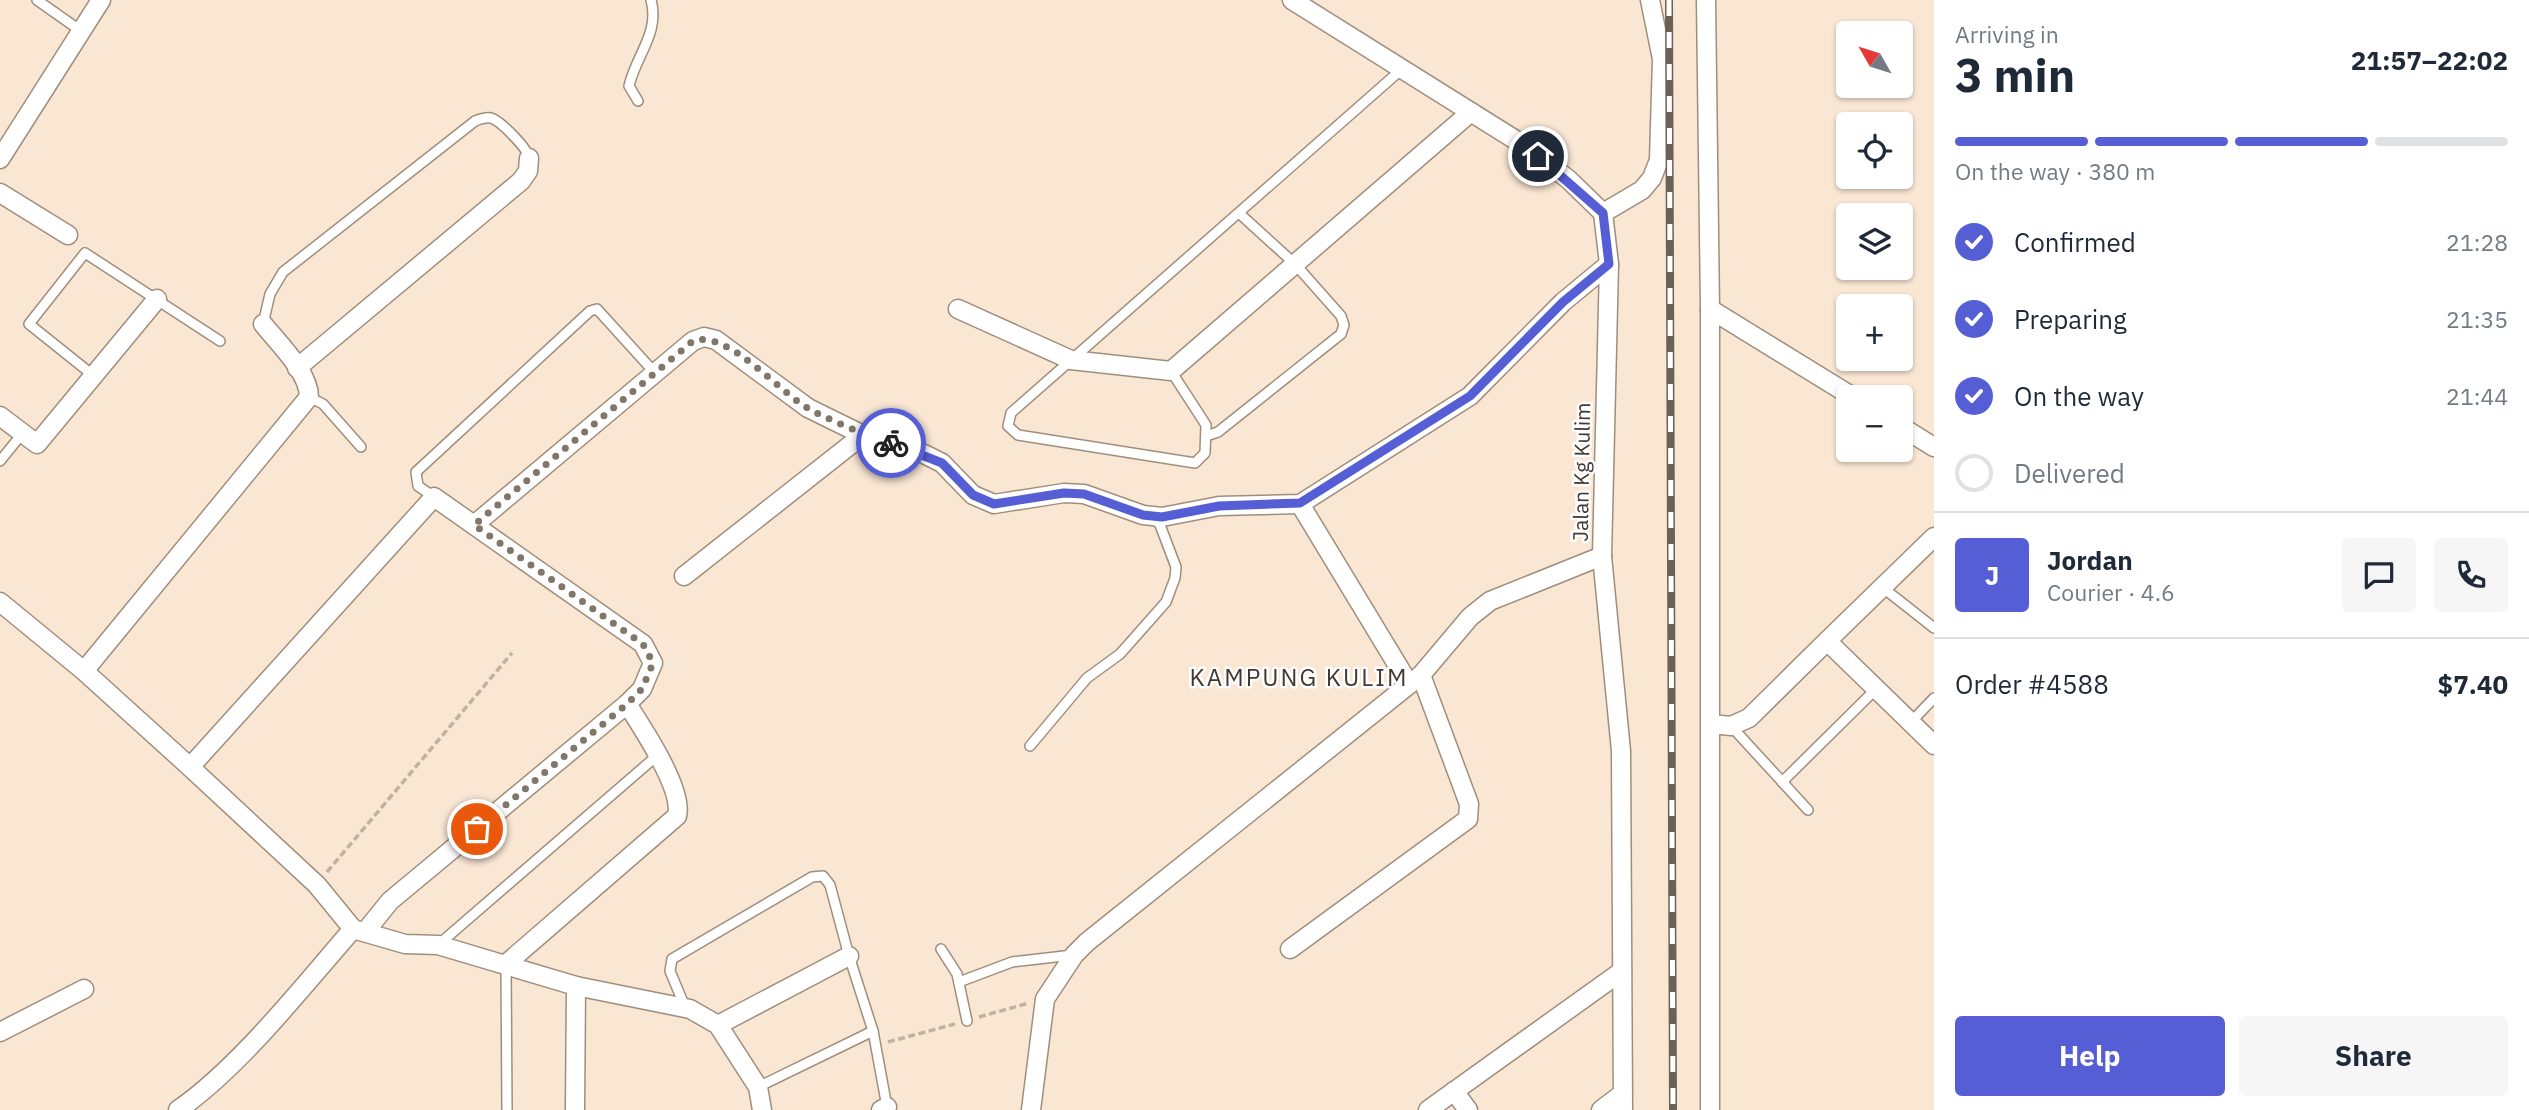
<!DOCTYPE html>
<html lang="en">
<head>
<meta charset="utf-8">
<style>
	:root { --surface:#fff; --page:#f6f6f7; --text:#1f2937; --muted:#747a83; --line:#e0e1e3; --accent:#555ed5 }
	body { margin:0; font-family:"IBM Plex Sans",sans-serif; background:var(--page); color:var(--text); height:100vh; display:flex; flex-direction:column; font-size:26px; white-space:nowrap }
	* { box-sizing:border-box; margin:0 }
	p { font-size:23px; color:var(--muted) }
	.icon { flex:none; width:38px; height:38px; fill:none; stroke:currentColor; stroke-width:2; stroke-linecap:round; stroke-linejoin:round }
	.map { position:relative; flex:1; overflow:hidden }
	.panel { display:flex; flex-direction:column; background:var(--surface); width:595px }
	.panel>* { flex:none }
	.needle { width:46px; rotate:309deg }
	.fabs { position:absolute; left:1836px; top:21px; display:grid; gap:14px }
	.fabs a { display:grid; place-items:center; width:77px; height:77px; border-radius:7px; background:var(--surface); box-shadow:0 2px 5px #0004; font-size:35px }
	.pin { position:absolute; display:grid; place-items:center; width:60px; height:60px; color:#fff; margin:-30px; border:4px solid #fff; border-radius:50%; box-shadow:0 2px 7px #0007 }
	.courier { position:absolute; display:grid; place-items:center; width:70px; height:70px; margin:-35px; border:5px solid #555ed5; border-radius:50%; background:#fff; color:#222; box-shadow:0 2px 9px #0007 }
	.head em { font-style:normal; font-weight:800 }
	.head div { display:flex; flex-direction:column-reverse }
	.head { display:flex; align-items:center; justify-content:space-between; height:119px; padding:0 21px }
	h1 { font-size:46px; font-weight:800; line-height:52px }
	.bar { display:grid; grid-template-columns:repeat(4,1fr); gap:10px 7px; align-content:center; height:84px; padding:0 21px }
	.bar i { height:9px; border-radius:5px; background:var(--line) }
	.bar .current { background:var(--accent) }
	.bar p { grid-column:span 4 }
	.line { display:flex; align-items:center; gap:18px; padding:0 21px; border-top:2px solid var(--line) }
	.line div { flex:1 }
	.round { display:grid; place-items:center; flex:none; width:74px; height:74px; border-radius:7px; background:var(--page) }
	ol { padding:0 21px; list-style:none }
	li { display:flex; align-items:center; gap:21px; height:77px }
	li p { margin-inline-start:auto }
	li .icon { padding:7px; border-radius:50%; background:var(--accent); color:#fff; stroke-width:4 }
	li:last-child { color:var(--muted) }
	li i { width:38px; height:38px; border:4px solid var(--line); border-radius:50% }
	.action { display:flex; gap:14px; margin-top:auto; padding:14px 21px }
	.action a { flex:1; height:80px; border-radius:7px; background:var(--accent); color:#fff; font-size:28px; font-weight:800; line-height:80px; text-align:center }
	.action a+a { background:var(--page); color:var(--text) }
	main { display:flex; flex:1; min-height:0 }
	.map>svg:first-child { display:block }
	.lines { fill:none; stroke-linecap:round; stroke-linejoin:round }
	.lane-casing { stroke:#a08e7d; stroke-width:12 }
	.street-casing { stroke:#a08e7d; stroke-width:21 }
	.path { stroke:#c1b1a2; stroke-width:3.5; stroke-dasharray:7 3.5; stroke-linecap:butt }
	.lane { stroke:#fff; stroke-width:9 }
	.street { stroke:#fff; stroke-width:18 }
	.rail-casing { stroke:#6c6157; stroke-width:8 }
	.rail { stroke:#fff; stroke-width:5; stroke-dasharray:16; stroke-linecap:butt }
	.done { stroke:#81766a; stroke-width:7; stroke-dasharray:0 12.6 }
	.route { stroke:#555ed5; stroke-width:9 }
	.labels { text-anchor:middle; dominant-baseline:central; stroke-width:5; stroke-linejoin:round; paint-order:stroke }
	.street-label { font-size:21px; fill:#413932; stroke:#fff }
	.quarter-label { font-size:24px; letter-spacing:2px; fill:#413932; stroke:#fff }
</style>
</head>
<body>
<main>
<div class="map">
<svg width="1934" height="1110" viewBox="0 0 1934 1110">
	<rect width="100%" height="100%" fill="#f9e6d3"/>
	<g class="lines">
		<defs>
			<g id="lane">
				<polyline points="37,0 81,31"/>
				<path d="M638 101 629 86C636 55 660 33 651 0"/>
				<path d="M263 324 270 294 283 272 475 121C480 119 486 117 491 118 501 121 528 149 529 158"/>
				<polyline points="1171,371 1206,425 1205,453 1195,463 1018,435 1008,426 1011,413 1402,69"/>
				<polyline points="94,376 29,324 85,253 220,341"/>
				<polyline points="309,397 323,404 361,447"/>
				<polyline points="1206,436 1218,432 1341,334 1344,325 1341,316 1295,264 1240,214"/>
				<polyline points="0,461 22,434"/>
				<polyline points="434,497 418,486 416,472 590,311 597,309 655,373"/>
				<polyline points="1882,587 1934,628"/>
				<polyline points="1911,722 1934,698"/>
				<polyline points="1731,726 1808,810"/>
				<polyline points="1030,746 1087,678 1120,654 1166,602 1175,578 1176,567 1160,525 1153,516"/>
				<polyline points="1782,782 1876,689"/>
				<polyline points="438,945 659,754"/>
				<polyline points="941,949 957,974 967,1021"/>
				<polyline points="506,965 507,1110"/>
				<polyline points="959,982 1012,962 1073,955"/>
				<polyline points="685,1007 670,971 672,959 812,877 823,876 830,885 849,956 873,1031 887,1107"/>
				<polyline points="758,1087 873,1031"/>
			</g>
			<g id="street">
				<polyline points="1292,0 1522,144 1568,179 1603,213 1609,264 1602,556 1621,751 1623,1110"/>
				<polyline points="1706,0 1710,309 1710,1110"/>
				<polyline points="0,159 101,0"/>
				<polyline points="0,193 68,235"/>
				<polyline points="1603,213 1642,190 1652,178 1659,160 1662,59 1650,0"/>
				<polyline points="958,309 1071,360 1171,371 1471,112"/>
				<polyline points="1710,309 1853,397"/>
				<polyline points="297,368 521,181 528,171 529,158"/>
				<polyline points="0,416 37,444 157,299"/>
				<polyline points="1900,426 1934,447"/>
				<polyline points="1300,504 1409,684"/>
				<polyline points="474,525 693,341 704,337 716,340 808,408 863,435 924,454 942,463 973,495 994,504 1064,493 1084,494 1143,515 1162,517 1219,506 1300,504 1470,396 1563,302 1609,264"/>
				<polyline points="684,576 863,435"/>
				<polyline points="0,602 84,671 190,767 317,885 353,929 405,944 438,945 576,986 690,1009 718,1025 758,1087 762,1110"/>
				<polyline points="1827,641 1934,537"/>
				<path d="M84 671 309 397C309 372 278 343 263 324"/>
				<polyline points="1711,724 1731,726 1749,718 1827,641 1934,745"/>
				<polyline points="190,767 434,497 643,644 653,663 642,689 627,704"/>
				<path d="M365 932 390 901 627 704C642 727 684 790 677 816L506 964"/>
				<polyline points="1290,949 1468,819 1469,804 1421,675"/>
				<polyline points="718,1025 849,956"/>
				<polyline points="0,1032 84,989"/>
				<polyline points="1454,1091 1468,1110"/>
				<path d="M178 1110C240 1067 303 986 353 929"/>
				<polyline points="575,1110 576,986"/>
				<polyline points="881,1110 887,1107"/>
				<polyline points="1031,1110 1045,999 1074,955 1087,942 1421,675 1470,617 1490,601 1602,556"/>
				<polyline points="1428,1110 1622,971"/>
				<polyline points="1601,1110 1622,1094"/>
			</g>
		</defs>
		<use href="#lane" class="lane-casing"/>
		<use href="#street" class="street-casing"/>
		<g class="path">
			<polyline points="327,872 512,653"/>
			<polyline points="979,1017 1029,1003"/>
			<polyline points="888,1042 955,1024"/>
		</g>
		<use href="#lane" class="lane"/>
		<use href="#street" class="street"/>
		<defs>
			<polyline id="rail" points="1669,0 1673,1110"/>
		</defs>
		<use href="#rail" class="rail-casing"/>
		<use href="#rail" class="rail"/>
	</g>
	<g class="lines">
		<path class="done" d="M477 829 627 704 642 689 653 663 643 644 474 525 693 341C728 329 779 393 811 410 836 423 863 434 891 443"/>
		<polyline class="route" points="891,443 942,463 973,495 994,504 1064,493 1084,494 1143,515 1162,517 1219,506 1300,503 1470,396 1563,302 1609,264 1603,213 1538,156"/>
	</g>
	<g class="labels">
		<g class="street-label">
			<text transform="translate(1581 472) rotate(-89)">Jalan Kg Kulim</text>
		</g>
		<g class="quarter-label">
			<text x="1299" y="677">KAMPUNG KULIM</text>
		</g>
	</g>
</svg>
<div class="fabs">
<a><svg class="needle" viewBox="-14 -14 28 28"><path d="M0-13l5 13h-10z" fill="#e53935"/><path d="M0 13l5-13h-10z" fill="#747a83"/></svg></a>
<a><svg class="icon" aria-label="locate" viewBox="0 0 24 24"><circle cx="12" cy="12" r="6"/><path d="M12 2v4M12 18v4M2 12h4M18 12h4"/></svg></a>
<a><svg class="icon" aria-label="layers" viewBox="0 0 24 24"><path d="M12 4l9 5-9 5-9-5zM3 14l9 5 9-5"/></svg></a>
<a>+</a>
<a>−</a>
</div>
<div class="pin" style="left:477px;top:829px;background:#ea580c"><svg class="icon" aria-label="bag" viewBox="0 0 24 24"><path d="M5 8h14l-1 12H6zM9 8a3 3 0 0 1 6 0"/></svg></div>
<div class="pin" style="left:1538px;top:156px;background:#1f2937"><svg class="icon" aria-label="home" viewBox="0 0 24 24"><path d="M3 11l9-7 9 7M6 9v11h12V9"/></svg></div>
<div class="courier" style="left:891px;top:443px"><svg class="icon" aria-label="bike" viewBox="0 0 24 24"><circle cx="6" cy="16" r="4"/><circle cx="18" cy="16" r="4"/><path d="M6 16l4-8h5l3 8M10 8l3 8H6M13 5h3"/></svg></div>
</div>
<section class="panel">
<div class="head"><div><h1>3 min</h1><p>Arriving in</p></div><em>21:57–22:02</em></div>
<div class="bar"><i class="current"></i><i class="current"></i><i class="current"></i><i></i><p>On the way · 380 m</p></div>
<ol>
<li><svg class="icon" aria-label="check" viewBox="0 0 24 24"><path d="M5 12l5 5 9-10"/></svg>Confirmed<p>21:28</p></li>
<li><svg class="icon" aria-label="check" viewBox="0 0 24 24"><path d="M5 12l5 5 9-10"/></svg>Preparing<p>21:35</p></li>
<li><svg class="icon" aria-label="check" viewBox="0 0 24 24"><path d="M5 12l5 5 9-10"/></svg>On the way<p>21:44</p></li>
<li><i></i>Delivered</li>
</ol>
<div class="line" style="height:126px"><b class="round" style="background:var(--accent);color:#fff">J</b><div><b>Jordan</b><p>Courier · 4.6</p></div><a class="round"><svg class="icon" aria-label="chat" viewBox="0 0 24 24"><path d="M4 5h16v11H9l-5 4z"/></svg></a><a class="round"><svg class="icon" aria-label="phone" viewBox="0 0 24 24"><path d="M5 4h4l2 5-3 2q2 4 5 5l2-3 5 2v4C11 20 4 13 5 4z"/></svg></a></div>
<div class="line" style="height:91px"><div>Order #4588</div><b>$7.40</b></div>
<div class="action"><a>Help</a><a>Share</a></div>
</section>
</main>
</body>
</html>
